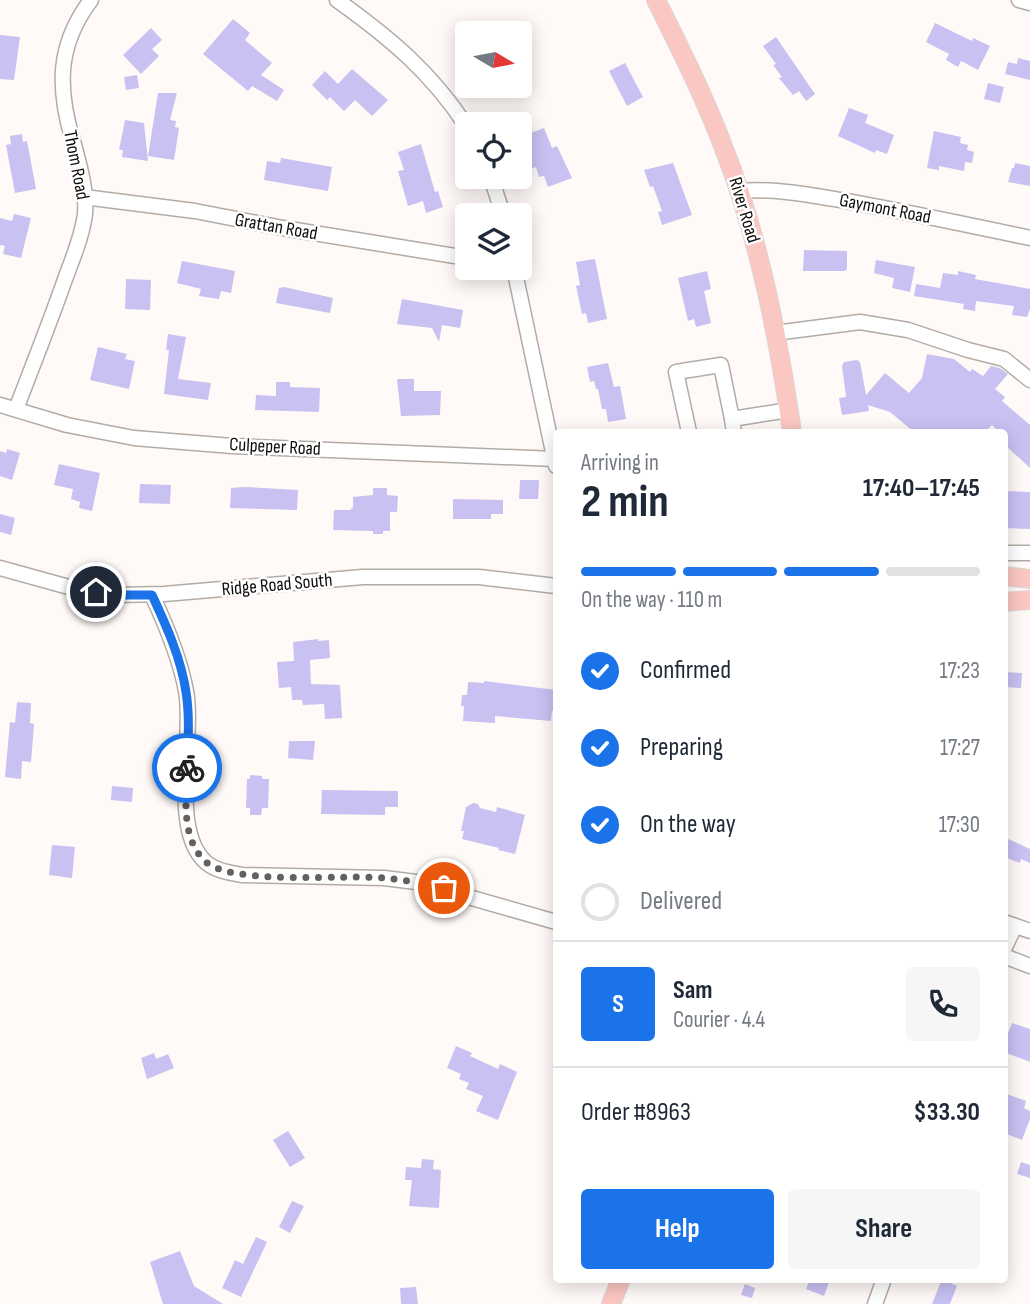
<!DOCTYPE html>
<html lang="en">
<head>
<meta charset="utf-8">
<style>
	:root { --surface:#fff; --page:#f6f6f7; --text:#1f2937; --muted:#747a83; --line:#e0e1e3; --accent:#1a73e8 }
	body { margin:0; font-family:"Sofia Sans Condensed",sans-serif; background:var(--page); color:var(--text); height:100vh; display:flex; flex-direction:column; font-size:26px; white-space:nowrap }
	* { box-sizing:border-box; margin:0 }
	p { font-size:23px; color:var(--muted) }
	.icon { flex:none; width:38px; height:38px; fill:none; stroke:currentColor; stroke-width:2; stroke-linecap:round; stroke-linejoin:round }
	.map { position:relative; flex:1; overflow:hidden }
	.side { position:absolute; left:553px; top:429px; width:455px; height:854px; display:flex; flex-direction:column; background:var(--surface); border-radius:7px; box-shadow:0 4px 18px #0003 }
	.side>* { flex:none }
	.needle { width:46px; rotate:100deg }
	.buttons { position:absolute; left:455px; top:21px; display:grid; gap:14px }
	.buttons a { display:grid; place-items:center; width:77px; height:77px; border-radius:7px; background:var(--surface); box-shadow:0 4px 18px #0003; font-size:35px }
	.pin { position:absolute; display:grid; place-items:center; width:60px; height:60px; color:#fff; margin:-30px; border:4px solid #fff; border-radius:50%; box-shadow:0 2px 7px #0007 }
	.courier { position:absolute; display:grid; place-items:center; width:70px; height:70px; margin:-35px; border:5px solid #1a73e8; border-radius:50%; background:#fff; color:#222; box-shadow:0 2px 9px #0007 }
	.overview em { font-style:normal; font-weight:700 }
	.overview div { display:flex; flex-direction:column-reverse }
	.overview { display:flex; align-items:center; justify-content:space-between; height:119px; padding:0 28px }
	h1 { font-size:46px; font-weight:700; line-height:52px }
	.bar { display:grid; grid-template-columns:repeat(4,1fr); gap:10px 7px; align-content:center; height:84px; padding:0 28px }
	.bar i { height:9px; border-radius:5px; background:var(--line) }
	.bar .on { background:var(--accent) }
	.bar p { grid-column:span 4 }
	.line { display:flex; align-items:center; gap:18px; padding:0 28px; border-top:2px solid var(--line) }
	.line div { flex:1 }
	.round { display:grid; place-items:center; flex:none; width:74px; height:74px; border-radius:7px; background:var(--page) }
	ol { padding:0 28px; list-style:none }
	li { display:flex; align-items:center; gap:21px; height:77px }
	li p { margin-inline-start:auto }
	li .icon { padding:7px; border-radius:50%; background:var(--accent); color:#fff; stroke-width:4 }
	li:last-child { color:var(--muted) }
	li i { width:38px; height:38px; border:4px solid var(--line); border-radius:50% }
	.button { display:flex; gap:14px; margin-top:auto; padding:14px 28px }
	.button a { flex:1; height:80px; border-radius:7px; background:var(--accent); color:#fff; font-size:28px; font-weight:700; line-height:80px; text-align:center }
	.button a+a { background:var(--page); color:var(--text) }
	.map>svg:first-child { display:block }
	.building { fill:#c9c1f2 }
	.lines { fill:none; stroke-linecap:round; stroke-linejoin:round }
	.minor-casing { stroke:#b3aca6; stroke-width:17 }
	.major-casing { stroke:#d9d8d8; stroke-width:20 }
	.minor { stroke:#fff; stroke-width:14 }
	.major { stroke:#fbc7c2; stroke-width:18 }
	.done { stroke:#63605e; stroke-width:7; stroke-dasharray:0 12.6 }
	.route { stroke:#1a73e8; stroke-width:9 }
	.labels { text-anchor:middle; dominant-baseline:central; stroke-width:5; stroke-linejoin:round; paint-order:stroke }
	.street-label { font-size:19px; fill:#0f0d0b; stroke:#fff }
</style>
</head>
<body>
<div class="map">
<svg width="1030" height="1304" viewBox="0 0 1030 1304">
	<rect width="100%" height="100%" fill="#fffaf7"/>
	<g class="building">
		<polygon points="233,19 250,33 245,40 272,63 261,75 284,90 277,101 252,86 248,91 203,54"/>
		<polygon points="935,23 972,41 973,38 990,46 978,70 961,61 958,67 946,60 949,54 926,42"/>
		<polygon points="151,28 162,40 152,49 159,56 141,74 123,55"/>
		<polygon points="0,35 20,37 14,80 0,79"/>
		<polygon points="776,37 815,94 806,101 799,91 793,95 779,78 782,77 773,65 776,64 763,46"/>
		<polygon points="1018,58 1030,61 1030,80 1005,74 1008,62 1017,64"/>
		<polygon points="625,63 643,97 627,106 609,71"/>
		<polygon points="352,69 388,100 372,116 355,100 344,111 330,97 327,100 312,85 325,71 338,84"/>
		<polygon points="137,75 139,88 126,90 124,77"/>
		<polygon points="988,83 1004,87 1000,103 984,99"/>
		<polygon points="158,93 177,93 170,120 176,121 175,127 179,128 174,160 148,156"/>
		<polygon points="849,108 868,115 865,123 894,135 887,154 876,150 875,153 838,136"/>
		<polygon points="125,120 144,123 148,161 122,157 123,150 119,150"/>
		<polygon points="544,128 552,148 557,146 572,178 548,187 544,176 539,177 536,167 531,169 526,158 531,156 527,147 532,145 528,134"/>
		<polygon points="934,131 961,137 960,143 968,145 967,150 974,152 972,163 965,162 964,171 939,166 939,170 927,168"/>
		<polygon points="22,134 23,142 27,141 36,189 15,193 6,145 11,144 10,136"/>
		<polygon points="421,144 435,192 438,191 443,207 426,213 423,201 408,206 398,171 404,170 398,152"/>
		<polygon points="281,158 332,167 328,191 264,180 267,161 280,163"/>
		<polygon points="673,163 692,215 662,225 658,212 662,211 653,186 650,187 644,170"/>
		<polygon points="1015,163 1030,166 1030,186 1008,182 1012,168 1014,168"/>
		<polygon points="14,214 31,218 21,258 3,254 5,246 0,245 0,218 12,221"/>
		<polygon points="804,250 847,251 847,269 845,271 803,271"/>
		<polygon points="595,259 607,319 588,323 586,313 582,314 576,286 580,285 576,262"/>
		<polygon points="876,260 915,267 910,292 892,288 894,278 874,273"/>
		<polygon points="182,261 235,271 231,293 221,291 219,299 199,296 201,289 177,283"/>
		<polygon points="707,271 711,289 704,291 711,323 696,327 694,319 688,321 678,278"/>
		<polygon points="958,271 976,275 975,279 1030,289 1030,309 1027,317 1012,315 1014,306 976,301 975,311 963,309 964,304 914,296 916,284 940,288 943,273 958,275"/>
		<polygon points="126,279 151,280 150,310 125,309"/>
		<polygon points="284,287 333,298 330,313 276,303 279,288"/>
		<polygon points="402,299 463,310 460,328 442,325 439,342 432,328 397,324"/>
		<polygon points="168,334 186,337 178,379 211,383 208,400 164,394 169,350 166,350"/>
		<polygon points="98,347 127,354 125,359 135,361 129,389 90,380"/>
		<polygon points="927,354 954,359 970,372 972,369 983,376 991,366 1000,368 1008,374 995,389 1005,397 1002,401 1030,425 1030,468 1004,444 1004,432 999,432 992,425 985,432 914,432 890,412 868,405 869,411 842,415 839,398 846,397 842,366 844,362 857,360 860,362 866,395 885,373 909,393 922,378"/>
		<polygon points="608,363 614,387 620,386 626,419 608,422 606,409 602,409 598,389 596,389 594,381 590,382 587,367"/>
		<polygon points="397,379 414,379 414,391 441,391 440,415 401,416"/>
		<polygon points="276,382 290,382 290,387 320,388 319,412 255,410 256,395 276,396"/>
		<polygon points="7,449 20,453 12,480 0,476 0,451 6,453"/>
		<polygon points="59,464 100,473 92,511 79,508 80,502 71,499 73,489 54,485"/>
		<polygon points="520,480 539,480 538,499 519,499"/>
		<polygon points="140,484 171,485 170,504 139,503"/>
		<polygon points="245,487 298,490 297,510 230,508 231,488"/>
		<polygon points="373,488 387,488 387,495 398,496 397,512 390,512 390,531 383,531 383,534 373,534 373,531 333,530 334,510 350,510 353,507 353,497 373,495"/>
		<polygon points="1004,491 1030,492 1030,529 1004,528"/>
		<polygon points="453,499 503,500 503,514 491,514 491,519 453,519"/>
		<polygon points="0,514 15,518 11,535 0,532"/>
		<polygon points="318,639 318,641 329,640 330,658 310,660 311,684 340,685 342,718 325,719 324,704 303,705 302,700 292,700 291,687 279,688 277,662 294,661 293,642"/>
		<polygon points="1004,672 1022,673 1021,688 1004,687"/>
		<polygon points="484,681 556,690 556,711 552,711 551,721 495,716 495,723 463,721 464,706 461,706 462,695 467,695 468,682 484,683"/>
		<polygon points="17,702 31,703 30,723 34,724 31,762 22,761 21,779 5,777 10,722 15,723"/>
		<polygon points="289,741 315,741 313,760 288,758"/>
		<polygon points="250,775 262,776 262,779 269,779 268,808 262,808 261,815 250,815 250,808 246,808 247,779 250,779"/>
		<polygon points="112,786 133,788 132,802 111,800"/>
		<polygon points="322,790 398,791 398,807 385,807 385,815 321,814"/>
		<polygon points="473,803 478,804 480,808 496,812 497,807 525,815 515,854 498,850 499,848 462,839 464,831 461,831 466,807"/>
		<polygon points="1004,837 1030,849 1030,863 1021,859 1020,863 1004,857"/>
		<polygon points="52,845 75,847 72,878 49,875"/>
		<polygon points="1012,1023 1030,1029 1030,1062 1004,1052 1004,1043"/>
		<polygon points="456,1046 472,1053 470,1056 498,1069 500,1064 517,1072 498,1120 476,1111 483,1096 466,1089 469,1083 459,1079 461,1074 447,1068"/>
		<polygon points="154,1053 156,1059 168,1054 174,1068 147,1079 141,1058"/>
		<polygon points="1004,1093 1026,1101 1024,1108 1030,1111 1030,1119 1022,1140 1004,1133"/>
		<polygon points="288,1131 305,1158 290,1167 273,1140"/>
		<polygon points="422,1159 434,1160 433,1169 441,1170 439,1208 409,1206 412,1180 405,1180 406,1167 421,1168"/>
		<polygon points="1021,1162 1030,1165 1030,1178 1017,1174"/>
		<polygon points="292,1201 304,1206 290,1233 279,1227"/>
		<polygon points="256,1237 267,1242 241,1297 222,1288 235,1260 243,1264"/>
		<polygon points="180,1251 194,1286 223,1304 163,1304 150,1262"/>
		<polygon points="810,1279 830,1279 824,1296 806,1289"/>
		<polygon points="942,1279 957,1286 950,1304 932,1304"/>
		<polygon points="745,1284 755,1288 752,1298 741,1295"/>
		<polygon points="416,1287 418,1304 401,1304 400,1288"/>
	</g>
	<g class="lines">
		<defs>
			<g id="minor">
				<path d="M337 0C390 38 431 72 467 127"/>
				<polyline points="1019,0 1030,3"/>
				<polyline points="491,177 503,215"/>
				<path d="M739 191C776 188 810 195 846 201 907 212 969 225 1030 238"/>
				<polyline points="84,197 195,211 283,228 467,258"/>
				<polyline points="514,268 556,466"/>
				<polyline points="775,333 860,322 908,330 968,350 1004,359 1030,380"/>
				<polyline points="0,405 67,425 134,438 232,446 555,459"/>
				<path d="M16 409C32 368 48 327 63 285 71 262 82 238 85 214 87 190 79 163 73 141 57 88 57 45 91 0"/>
				<polyline points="689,432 676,372 721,365 732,419"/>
				<polyline points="734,432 732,419 789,410"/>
				<polyline points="1004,553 1030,553"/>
				<polyline points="0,568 76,589 115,595 164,594 363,577 479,577 556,586"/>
				<path d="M152 595C166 625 180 658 186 691 195 736 167 839 211 866 221 872 231 873 242 875L384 878 416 882 556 922"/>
				<polyline points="1004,922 1030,931"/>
				<polyline points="1004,949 1015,926"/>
				<polyline points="1004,956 1030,966"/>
				<polyline points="875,1304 884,1279"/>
			</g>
			<g id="major">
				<path d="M656 0C680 48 704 96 723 146 759 237 778 336 792 432"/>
				<polyline points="1004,576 1030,579"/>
				<polyline points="1004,602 1030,600"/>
				<polyline points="611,1304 621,1279"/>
			</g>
		</defs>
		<use href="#minor" class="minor-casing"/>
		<use href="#major" class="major-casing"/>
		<use href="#minor" class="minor"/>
		<use href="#major" class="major"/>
	</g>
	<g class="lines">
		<path class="done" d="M187 768C186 798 181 839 205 861 230 886 346 874 385 878 405 880 424 884 444 888"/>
		<path class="route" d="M96 592 115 595H152C166 625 181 658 186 692 190 717 188 743 187 768"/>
	</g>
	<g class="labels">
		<g class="street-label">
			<text transform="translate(76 165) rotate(79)">Thom Road</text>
			<text transform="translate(885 209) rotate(11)">Gaymont Road</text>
			<text transform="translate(744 210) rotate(73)">River Road</text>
			<text transform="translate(276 227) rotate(10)">Grattan Road</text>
			<text transform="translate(275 447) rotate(3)">Culpeper Road</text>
			<text transform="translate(277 585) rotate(-5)">Ridge Road South</text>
		</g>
	</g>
</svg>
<div class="buttons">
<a><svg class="needle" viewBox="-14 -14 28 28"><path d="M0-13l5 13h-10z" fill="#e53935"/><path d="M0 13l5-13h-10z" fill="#747a83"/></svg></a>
<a><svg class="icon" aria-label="locate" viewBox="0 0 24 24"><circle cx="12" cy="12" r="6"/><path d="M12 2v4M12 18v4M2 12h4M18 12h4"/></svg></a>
<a><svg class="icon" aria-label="layers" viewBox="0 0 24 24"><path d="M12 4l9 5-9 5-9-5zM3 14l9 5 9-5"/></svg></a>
</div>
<div class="pin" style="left:444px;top:888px;background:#ea580c"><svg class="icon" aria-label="bag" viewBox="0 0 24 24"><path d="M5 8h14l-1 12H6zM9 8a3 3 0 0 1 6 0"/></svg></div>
<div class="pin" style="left:96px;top:592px;background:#1f2937"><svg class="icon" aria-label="home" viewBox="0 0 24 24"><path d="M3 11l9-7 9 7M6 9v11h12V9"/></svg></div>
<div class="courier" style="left:187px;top:768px"><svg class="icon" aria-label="bike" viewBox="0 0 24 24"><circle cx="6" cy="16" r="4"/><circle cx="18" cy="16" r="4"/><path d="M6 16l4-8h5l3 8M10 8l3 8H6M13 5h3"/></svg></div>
<section class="side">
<div class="overview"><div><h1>2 min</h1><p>Arriving in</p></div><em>17:40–17:45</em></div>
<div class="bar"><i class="on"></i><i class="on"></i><i class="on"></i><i></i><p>On the way · 110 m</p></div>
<ol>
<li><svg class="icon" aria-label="check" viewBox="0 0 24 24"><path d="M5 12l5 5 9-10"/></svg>Confirmed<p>17:23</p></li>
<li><svg class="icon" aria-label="check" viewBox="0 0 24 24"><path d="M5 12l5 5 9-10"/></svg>Preparing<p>17:27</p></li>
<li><svg class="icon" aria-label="check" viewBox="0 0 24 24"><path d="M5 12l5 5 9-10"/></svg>On the way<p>17:30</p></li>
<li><i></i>Delivered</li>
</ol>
<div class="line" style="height:126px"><b class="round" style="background:var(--accent);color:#fff">S</b><div><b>Sam</b><p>Courier · 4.4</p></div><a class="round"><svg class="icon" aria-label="phone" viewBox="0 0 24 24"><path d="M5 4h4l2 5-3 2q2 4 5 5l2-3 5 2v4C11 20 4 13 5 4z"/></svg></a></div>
<div class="line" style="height:91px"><div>Order #8963</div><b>$33.30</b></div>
<div class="button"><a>Help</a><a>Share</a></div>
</section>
</div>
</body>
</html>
